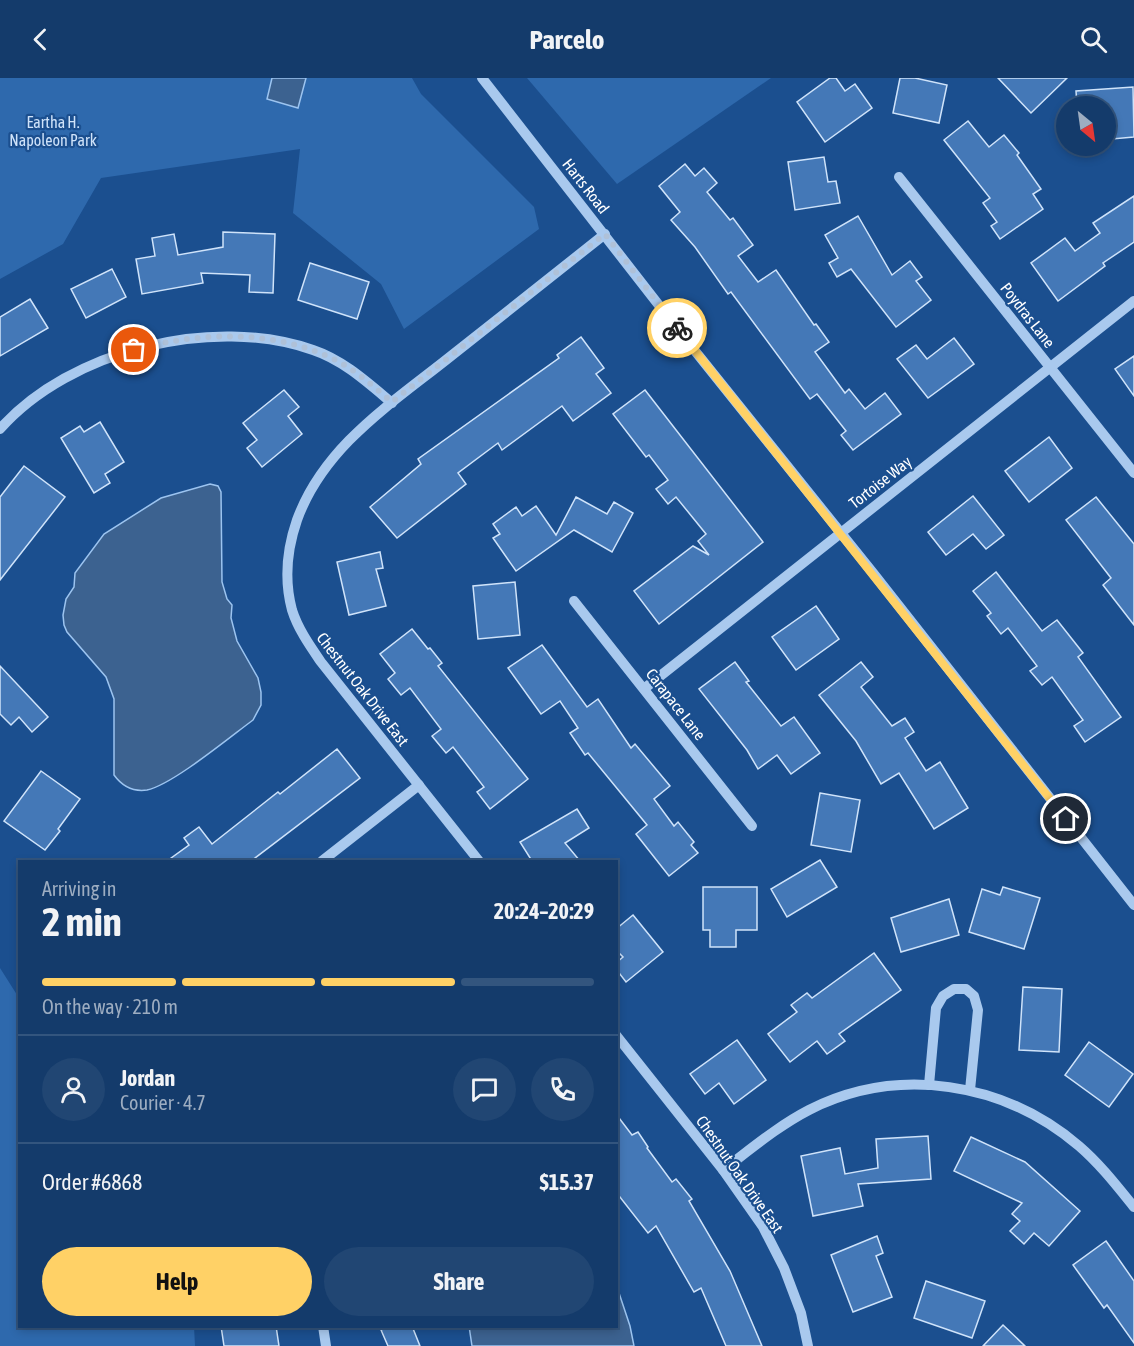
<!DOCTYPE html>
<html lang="en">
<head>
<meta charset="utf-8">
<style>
	:root { --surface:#143b6b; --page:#214673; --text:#f1f3f6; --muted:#9dadc1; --line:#33557e; --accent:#ffd166 }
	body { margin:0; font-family:"Asap Condensed",sans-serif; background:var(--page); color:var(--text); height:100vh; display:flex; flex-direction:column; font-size:22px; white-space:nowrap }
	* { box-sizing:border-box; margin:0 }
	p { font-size:20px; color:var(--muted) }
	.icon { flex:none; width:33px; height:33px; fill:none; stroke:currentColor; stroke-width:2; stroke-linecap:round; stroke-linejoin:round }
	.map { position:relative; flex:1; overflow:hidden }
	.panel { position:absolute; left:18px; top:782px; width:600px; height:468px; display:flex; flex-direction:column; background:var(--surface); border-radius:0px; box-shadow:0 3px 9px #0003,0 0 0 2px var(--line) }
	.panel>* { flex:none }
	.needle { width:39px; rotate:151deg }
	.tools { position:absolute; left:1056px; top:18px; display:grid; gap:12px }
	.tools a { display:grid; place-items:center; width:60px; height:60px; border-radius:50%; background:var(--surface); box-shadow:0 3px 9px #0003,0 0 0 2px var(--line); font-size:30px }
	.pin { position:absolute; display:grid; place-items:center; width:51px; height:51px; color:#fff; margin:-26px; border:3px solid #fff; border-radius:50%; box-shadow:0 2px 6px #0007 }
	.courier { position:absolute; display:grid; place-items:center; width:60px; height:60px; margin:-30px; border:4px solid #ffd166; border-radius:50%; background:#fff; color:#222; box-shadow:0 2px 8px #0007 }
	.overview em { font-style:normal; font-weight:700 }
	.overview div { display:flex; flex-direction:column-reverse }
	.overview { display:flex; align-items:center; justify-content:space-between; height:102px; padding:0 24px }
	h1 { font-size:39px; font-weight:700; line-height:45px }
	.bar { display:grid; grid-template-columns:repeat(4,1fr); gap:9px 6px; align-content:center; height:72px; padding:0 24px }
	.bar i { height:8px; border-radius:4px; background:var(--line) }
	.bar .active { background:var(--accent) }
	.bar p { grid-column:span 4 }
	.line { display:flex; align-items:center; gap:15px; padding:0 24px; border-top:2px solid var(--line) }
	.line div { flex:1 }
	.round { display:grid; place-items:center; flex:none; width:63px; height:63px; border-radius:32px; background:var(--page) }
	.primary-button { display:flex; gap:12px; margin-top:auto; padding:12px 24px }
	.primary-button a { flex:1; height:69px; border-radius:36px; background:var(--accent); color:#111; font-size:24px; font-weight:700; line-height:69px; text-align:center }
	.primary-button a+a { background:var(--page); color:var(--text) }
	header { display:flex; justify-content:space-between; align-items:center; height:78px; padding:0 24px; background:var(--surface); font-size:27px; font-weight:700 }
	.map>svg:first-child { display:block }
	.green { fill:#2e69ad }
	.water { fill:#3c6290; stroke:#9cc4f0; stroke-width:1.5 }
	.building { fill:#4478b7; stroke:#cfe3fa; stroke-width:1.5 }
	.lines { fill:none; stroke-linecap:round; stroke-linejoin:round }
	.minor { stroke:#a9c9ee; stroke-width:10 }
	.done { stroke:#afc1d8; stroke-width:6; stroke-dasharray:0 10.8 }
	.route { stroke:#ffd166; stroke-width:8 }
	.labels { text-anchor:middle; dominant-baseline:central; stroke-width:4.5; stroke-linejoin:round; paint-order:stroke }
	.park-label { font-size:16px; fill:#cfe3fa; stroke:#1b4f8f }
	.street-label { font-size:16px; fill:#fff; stroke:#1b4f8f }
</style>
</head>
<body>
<header><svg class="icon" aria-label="back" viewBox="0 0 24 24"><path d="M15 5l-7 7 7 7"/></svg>Parcelo<svg class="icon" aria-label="search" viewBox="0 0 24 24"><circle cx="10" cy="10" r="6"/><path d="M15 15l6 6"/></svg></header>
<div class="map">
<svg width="1134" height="1268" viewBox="0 0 1134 1268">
	<rect width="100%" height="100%" fill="#1b4f8f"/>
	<g class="green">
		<polygon points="0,0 412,0 421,16 534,129 539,151 404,251 381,206 293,135 300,71 101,100 63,166 0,201"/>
		<polygon points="527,0 771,0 617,106"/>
		<polygon points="0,890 19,920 20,1248 194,1248 195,1268 0,1268"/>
	</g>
	<g class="water">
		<polygon points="272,0 306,0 298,30 267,21"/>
		<path d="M210 406 218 408 221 414 222 504 227 521 232 527 231 540 237 563 258 600 261 614V627L253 642C230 659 172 707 147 712 133 714 122 708 114 697V621L106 599 67 554 64 547 63 537 66 521 74 509 75 495 104 456 161 420Z"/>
		<polygon points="617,1209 630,1248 634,1268 472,1268 469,1248 616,1248"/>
	</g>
	<g class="building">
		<polygon points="830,0 836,0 845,13 855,6 872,30 825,64 797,24"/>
		<polygon points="900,0 915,0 947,7 939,45 893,35"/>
		<polygon points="998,0 1067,0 1031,35"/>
		<polygon points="1133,9 1134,59 1112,61 1110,41 1106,41 1106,28 1077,28 1076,13"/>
		<polygon points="968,43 989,69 1004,57 1019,75 1017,77 1041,111 1033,116 1043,131 1000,161 991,148 997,144 983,125 990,120 944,62"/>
		<polygon points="824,79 828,104 836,103 840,125 795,132 788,84"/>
		<polygon points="685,86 695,98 704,90 717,105 707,114 730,142 733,140 753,167 738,178 758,204 776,192 814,247 816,246 829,264 815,274 845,315 849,311 865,331 885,315 901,336 853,372 841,357 846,353 817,316 810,321 731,214 728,216 695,169 671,142 680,134 659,108"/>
		<polygon points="1134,118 1134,164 1103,185 1105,188 1058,223 1031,185 1065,160 1075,173 1100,155 1093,145"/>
		<polygon points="858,138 892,197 910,183 922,199 916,203 931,222 896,249 851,191 837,199 829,185 838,180 825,157"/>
		<polygon points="223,154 275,156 273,215 249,214 250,197 201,195 203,205 142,216 136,181 155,178 152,160 174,156 178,177 223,169"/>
		<polygon points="310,185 369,204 357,241 298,222"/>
		<polygon points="112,191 126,219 86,240 71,211"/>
		<polygon points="30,221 48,250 0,278 0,239"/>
		<polygon points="581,259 604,290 596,296 611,315 573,343 562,328 502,372 498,365 458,395 466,406 397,460 370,429 421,386 418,381 559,280 557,277"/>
		<polygon points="954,260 974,286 928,320 897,281 916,267 927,281"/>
		<polygon points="1134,278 1134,318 1115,291"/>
		<polygon points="284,312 299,329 288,338 302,356 262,389 247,370 257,362 243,345"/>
		<polygon points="645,312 763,464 659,546 634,513 693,468 709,477 698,463 706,456 676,419 668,426 656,411 668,402 649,377 646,379 613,336"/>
		<polygon points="100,344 124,384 105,396 110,405 94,415 61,360 80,348 84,354"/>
		<polygon points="1049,359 1072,390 1029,424 1005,393"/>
		<polygon points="24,388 65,419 0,502 0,419"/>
		<polygon points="973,418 1004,457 986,471 973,456 946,477 928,454"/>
		<polygon points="576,419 607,436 614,424 633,435 612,474 574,452 516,493 493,460 500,456 493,446 516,429 522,438 536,428 556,457"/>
		<polygon points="1096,419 1134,466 1134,547 1103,507 1111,500 1066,442"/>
		<polygon points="380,474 383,490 376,491 386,528 349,537 337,484"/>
		<polygon points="996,494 1042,553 1057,542 1083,575 1078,579 1121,639 1085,664 1074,648 1083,642 1052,599 1042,607 1030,593 1037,588 1008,550 1001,556 987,538 991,535 973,513"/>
		<polygon points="515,504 520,557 478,561 473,508"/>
		<polygon points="816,528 839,561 796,592 772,559"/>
		<polygon points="412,551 428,571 430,570 442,585 438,588 528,701 490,731 477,714 484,709 453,669 446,675 432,658 441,651 410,610 401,617 388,601 395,595 380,576"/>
		<polygon points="542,567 587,629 598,621 631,670 635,666 670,708 654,721 674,748 678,744 694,764 691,767 698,775 669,798 636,756 647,747 588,675 585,677 570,655 578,650 560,623 541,636 508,590"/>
		<polygon points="735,584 749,603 746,604 781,648 794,639 820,675 791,696 777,677 758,691 747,672 699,611"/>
		<polygon points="861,584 873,599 861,609 892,648 905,640 914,654 905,660 926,693 940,684 968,730 934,751 899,695 881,706 856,663 819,617"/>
		<polygon points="0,588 48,639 32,654 19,639 11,647 0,636"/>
		<polygon points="337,671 360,700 251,783 167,783 189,767 184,760 199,749 212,766 278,714 280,716"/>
		<polygon points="41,693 80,721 58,751 60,753 45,772 4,743"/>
		<polygon points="820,715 860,722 851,774 811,767"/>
		<polygon points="577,731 589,750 565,765 580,783 532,783 520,764"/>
		<polygon points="820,782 837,809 787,839 771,811"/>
		<polygon points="703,809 757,809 757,852 736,852 736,869 710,869 710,852 703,852"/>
		<polygon points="1003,809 1040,820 1024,871 969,854 982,811 1000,817"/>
		<polygon points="949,821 959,857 901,874 891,840"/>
		<polygon points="633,837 663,874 626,904 616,891 616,885 623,879 616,872 616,851"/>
		<polygon points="874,875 901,912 839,956 845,963 827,976 817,963 790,984 768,956 797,934 791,927 807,915 812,920"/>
		<polygon points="1023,909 1062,911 1059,974 1019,972"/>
		<polygon points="737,962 766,1002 734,1026 719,1005 705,1016 690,996"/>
		<polygon points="1089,964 1133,996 1109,1029 1065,997"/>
		<polygon points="616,1036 632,1057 638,1054 648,1069 647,1070 672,1104 676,1101 692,1121 689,1123 730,1193 762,1268 726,1268 701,1210 694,1214 656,1148 648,1155 616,1114"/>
		<polygon points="928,1058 931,1101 858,1106 863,1128 813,1138 801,1078 840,1070 845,1096 878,1090 876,1061"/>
		<polygon points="971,1059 1025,1084 1080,1133 1049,1168 1034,1155 1024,1166 1010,1153 1020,1143 1012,1136 1022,1125 954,1093"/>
		<polygon points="877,1158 883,1175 876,1178 892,1219 853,1234 831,1177"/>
		<polygon points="1106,1163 1134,1203 1134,1265 1107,1227 1104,1230 1073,1187"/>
		<polygon points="926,1203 985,1223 972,1260 914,1240"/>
		<polygon points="1003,1247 1025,1268 983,1268"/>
		<polygon points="221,1248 276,1248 279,1268 224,1268"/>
		<polygon points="390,1248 412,1248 420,1268 388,1268 381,1252"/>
	</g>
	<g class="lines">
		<g class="minor">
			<polyline points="482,0 679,253 873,495 1134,827"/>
			<polyline points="899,99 1134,395"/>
			<path d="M0 351C70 272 213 237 313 272 343 282 367 304 392 325"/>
			<polyline points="574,523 752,748"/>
			<polyline points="645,610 1134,223"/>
			<polyline points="322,783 419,707"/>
			<path d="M479 783 321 584C310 568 298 551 292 532 284 502 287 471 297 442 324 368 391 326 451 278 502 238 553 197 605 156"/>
			<polyline points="616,957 723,1092 763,1149 784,1190 801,1235 808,1268"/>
			<polyline points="929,1007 936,930 943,918 954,911 966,911 974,918 978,932 970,1012"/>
			<path d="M723 1092C751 1071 778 1048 809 1032 898 987 1004 1004 1079 1068 1100 1086 1117 1108 1134 1129"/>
			<polyline points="323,1248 326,1268"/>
		</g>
	</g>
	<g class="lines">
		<path class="done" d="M134 272C201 253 279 251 341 285 359 295 376 311 392 324L605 156 677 250"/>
		<polyline class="route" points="677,250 1066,741"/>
	</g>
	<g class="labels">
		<g class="park-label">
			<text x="53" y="44">Eartha H.<tspan x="53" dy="18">Napoleon Park</tspan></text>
		</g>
		<g class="street-label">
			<text transform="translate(586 108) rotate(52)">Harts Road</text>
			<text transform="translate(1028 237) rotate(52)">Poydras Lane</text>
			<text transform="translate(880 404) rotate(-38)">Tortoise Way</text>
			<text transform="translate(363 611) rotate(52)">Chestnut Oak Drive East</text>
			<text transform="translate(676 626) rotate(52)">Carapace Lane</text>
			<text transform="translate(740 1096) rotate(55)">Chestnut Oak Drive East</text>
		</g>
	</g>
</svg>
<div class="tools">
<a><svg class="needle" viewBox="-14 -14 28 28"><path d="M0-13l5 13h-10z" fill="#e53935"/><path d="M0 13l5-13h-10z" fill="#9dadc1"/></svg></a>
</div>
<div class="pin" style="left:134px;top:272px;background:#ea580c"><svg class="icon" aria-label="bag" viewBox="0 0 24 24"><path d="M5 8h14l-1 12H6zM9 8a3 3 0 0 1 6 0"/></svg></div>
<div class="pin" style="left:1066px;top:741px;background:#1f2937"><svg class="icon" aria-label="home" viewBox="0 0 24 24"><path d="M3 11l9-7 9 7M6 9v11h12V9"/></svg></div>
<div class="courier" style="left:677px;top:250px"><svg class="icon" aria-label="bike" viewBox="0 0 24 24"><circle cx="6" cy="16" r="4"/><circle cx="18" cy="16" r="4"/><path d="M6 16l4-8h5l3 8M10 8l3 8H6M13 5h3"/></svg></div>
<section class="panel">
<div class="overview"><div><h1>2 min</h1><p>Arriving in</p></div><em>20:24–20:29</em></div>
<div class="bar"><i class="active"></i><i class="active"></i><i class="active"></i><i></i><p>On the way · 210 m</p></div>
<div class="line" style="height:108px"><a class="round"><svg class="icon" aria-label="person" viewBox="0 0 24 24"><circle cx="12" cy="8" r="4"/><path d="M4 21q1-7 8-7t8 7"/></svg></a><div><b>Jordan</b><p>Courier · 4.7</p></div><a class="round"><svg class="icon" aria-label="chat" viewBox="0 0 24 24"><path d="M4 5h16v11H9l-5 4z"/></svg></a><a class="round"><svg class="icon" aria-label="phone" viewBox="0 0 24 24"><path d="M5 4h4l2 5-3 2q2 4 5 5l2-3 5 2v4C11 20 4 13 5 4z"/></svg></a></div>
<div class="line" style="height:78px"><div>Order #6868</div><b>$15.37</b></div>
<div class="primary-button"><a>Help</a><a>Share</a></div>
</section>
</div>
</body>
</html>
